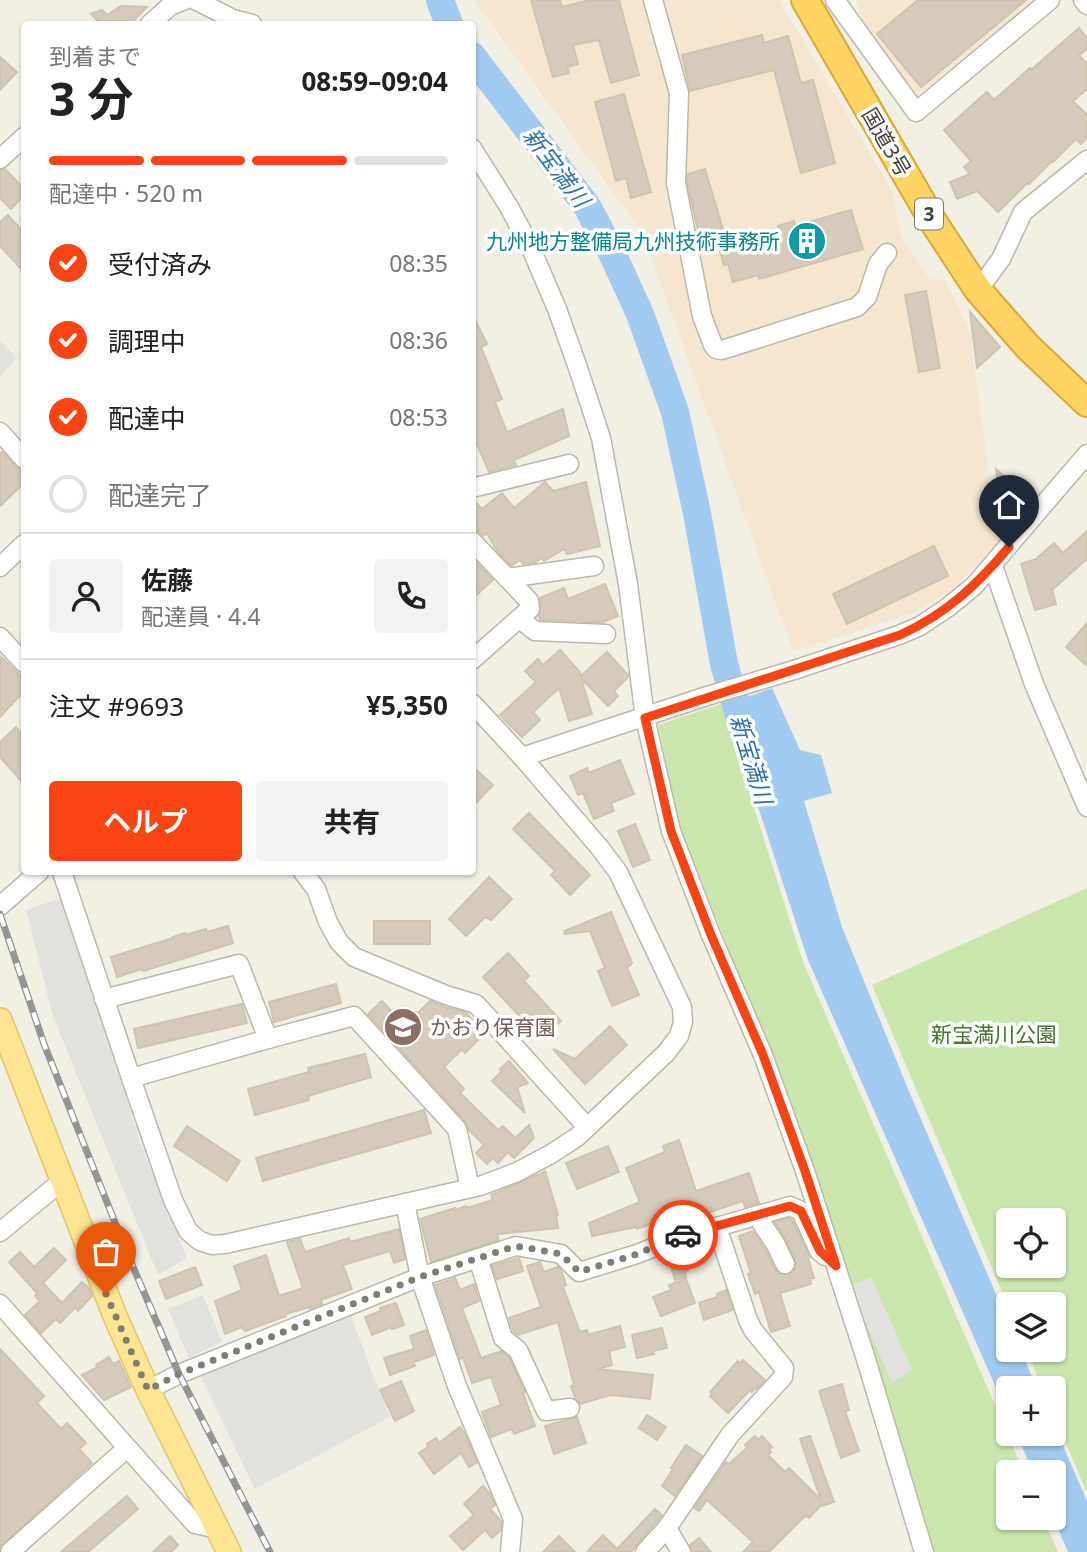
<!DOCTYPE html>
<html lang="ja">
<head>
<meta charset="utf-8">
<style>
	:root { --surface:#fff; --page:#f2f2f2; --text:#222; --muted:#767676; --line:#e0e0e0; --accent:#f94414 }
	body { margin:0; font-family:"Noto Sans","Noto Sans JP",sans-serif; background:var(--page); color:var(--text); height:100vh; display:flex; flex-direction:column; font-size:26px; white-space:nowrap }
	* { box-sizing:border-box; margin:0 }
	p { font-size:23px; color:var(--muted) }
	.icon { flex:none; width:38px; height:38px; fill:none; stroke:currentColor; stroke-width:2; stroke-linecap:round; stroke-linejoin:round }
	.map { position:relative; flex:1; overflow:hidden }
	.sheet { position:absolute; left:21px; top:21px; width:455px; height:854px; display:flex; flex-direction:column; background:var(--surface); border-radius:7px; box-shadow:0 2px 5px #0004 }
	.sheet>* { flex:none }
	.tools { position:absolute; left:996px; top:1208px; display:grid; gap:14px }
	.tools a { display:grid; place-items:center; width:70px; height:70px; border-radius:7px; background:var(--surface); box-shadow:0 2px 5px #0004; font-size:35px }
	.pin { position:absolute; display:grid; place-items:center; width:60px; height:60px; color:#fff; margin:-72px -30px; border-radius:50% 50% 50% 0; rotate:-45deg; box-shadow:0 0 7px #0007 }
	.pin .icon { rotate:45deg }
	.courier { position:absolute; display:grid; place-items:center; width:70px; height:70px; margin:-35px; border:5px solid #f94414; border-radius:50%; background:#fff; color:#222; box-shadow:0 2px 9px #0007 }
	.summary em { font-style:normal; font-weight:700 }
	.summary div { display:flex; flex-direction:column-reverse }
	.summary { display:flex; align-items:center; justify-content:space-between; height:119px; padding:0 28px }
	h1 { font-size:46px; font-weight:700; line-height:52px }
	.bar { display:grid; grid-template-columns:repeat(4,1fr); gap:10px 7px; align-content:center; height:84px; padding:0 28px }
	.bar i { height:9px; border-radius:5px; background:var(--line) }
	.bar .on { background:var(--accent) }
	.bar p { grid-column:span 4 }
	.line { display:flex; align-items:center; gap:18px; padding:0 28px; border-top:2px solid var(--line) }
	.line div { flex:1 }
	.round { display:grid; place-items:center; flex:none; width:74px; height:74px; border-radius:7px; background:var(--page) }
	ol { padding:0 28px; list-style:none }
	li { display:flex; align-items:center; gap:21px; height:77px }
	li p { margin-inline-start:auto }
	li .icon { padding:7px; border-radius:50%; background:var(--accent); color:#fff; stroke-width:4 }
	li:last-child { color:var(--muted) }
	li i { width:38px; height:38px; border:4px solid var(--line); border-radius:50% }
	.action { display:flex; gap:14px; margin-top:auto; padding:14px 28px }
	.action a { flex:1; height:80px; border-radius:7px; background:var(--accent); color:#fff; font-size:28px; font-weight:700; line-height:80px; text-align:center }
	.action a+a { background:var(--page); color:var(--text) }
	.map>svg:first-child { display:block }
	.commercial { fill:#f5e7cf }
	.green { fill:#c9e7ad; fill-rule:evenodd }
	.parking { fill:#e3e1dd }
	.water { fill:#a0caef }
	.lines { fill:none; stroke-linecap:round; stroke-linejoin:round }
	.river { stroke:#a0caef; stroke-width:28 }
	.building { fill:#d4cbba; stroke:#cec3ad; stroke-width:2 }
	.minor-casing { stroke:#bdb7a7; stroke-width:21 }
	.major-casing { stroke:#e3c362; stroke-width:26 }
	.highway-casing { stroke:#dca834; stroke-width:30 }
	.minor { stroke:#fff; stroke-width:18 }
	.major { stroke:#fee592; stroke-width:23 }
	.highway { stroke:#fdd364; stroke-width:26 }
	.rail-casing { stroke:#949494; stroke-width:7 }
	.rail { stroke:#fff; stroke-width:4.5; stroke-dasharray:13; stroke-linecap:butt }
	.done { stroke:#817d72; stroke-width:7; stroke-dasharray:0 12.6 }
	.route { stroke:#f94414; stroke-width:9 }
	.labels { text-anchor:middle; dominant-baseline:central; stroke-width:7; stroke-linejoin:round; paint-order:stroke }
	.shield { fill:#fff; stroke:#7c7971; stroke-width:2 }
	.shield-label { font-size:19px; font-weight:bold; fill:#443f34 }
	.street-label { font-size:21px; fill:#443f34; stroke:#fff }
	.culture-label { font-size:21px; fill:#0d838f; stroke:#fff; text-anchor:end }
	.education-label { font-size:21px; fill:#785e54; stroke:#fff; text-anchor:start }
	.park-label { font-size:21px; fill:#417528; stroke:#fff }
	.water-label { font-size:23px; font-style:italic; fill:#2e71af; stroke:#fff }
</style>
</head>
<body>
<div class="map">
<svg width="1087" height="1552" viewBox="0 0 1087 1552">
	<rect width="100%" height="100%" fill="#f2efe4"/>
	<g class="commercial">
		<polygon points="474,0 779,0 892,191 901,236 930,279 945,280 970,333 990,484 1004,536 953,589 914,613 793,651 643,234"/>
		<polygon points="856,0 1033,0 918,96 868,34"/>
	</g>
	<g class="green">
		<polygon points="721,704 803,962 1024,1472 1008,1472 1008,1517 1043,1517 1058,1552 930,1552 814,1177 738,973 680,827 658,725"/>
		<path d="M1087 888V1493L1054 1414V1388H1042L1026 1349H1054V1304H1008V1306L872 985ZM1008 1220H1054V1265H1008Z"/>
	</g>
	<g class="parking">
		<polygon points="0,340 17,358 0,376"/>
		<polygon points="64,897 141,1145 187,1258 158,1275 53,1016 26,910"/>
		<polygon points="871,1277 912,1370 892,1383 850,1286"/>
		<polygon points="203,1295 222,1342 189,1358 168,1309"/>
		<polygon points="349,1310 373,1376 390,1417 255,1489 197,1369"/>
	</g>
	<g class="water">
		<polygon points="772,688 800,750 821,755 832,793 804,801 842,927 908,1089 1008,1322 1008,1349 1020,1349 1037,1388 1008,1388 1008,1415 808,960 725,705"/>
		<polygon points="1054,1425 1087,1501 1087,1552 1068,1552 1053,1517 1054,1472 1033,1472 1016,1433 1054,1433"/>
	</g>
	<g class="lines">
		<g class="river">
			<polyline points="440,0 449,24"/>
			<polyline points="472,56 587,206 612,253 640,314 675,412 697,513 724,664 745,736"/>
		</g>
	</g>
	<g class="building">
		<polygon points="531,0 560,0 562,7 589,0 619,0 639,75 611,83 599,40 573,45 578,64 567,67 569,73 553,77"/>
		<polygon points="918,0 1026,0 921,87 877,34"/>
		<polygon points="121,6 147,7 130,24 92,24 98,21 91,14 102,10 107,15"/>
		<polygon points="1079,28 1087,38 1087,49 1079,55 1087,64 1087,89 1073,101 1087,115 1087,137 1081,144 1076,139 1053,162 1052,161 1029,184 1027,183 998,212 977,191 957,199 950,182 970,174 964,167 971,161 944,130 987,92 994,100 1030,68 1032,69"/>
		<polygon points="762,35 764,43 788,36 801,83 813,80 835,163 801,173 774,70 690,91 682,55"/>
		<polygon points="0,57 17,72 0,90"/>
		<polygon points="624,94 651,192 631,198 626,178 616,181 595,102"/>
		<polygon points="5,169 24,189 24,195 11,209 0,198 0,170"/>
		<polygon points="705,169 725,236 701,243 687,182 688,174"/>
		<polygon points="851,210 863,249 759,279 758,275 733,282 728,264 724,265 720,251 780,233 778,226 794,221 795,226"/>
		<polygon points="8,215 24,233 24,272 0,246 0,222"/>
		<polygon points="926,291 940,368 919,372 905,295"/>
		<polygon points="970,312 1000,347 977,368"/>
		<polygon points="472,314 487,344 481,347 502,399 495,402 507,432 563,409 569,436 514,460 516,465 489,472 477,444 472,446"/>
		<polygon points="2,452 16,467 24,470 24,483 0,506 0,454"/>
		<polygon points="996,469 1024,495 1003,518"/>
		<polygon points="545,482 553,491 586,482 600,546 567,554 564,549 544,561 542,558 534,563 523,564 520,560 511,566 497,551 487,533 483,536 472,524 472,499 482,509 502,493 514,508"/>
		<polygon points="1087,531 1087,559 1052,590 1056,604 1035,610 1021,564 1036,559 1054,543 1063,553"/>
		<polygon points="934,546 948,576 847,624 833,594"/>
		<polygon points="472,558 493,580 472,599"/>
		<polygon points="605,584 618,616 603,622 581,622 580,620 576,621 540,620 539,616 541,608 540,598 564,588 568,599"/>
		<polygon points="1087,623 1087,666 1066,647"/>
		<polygon points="560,650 579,671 581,676 607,652 628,675 628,677 614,691 618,696 608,706 581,678 592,714 569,721 559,688 533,712 540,720 522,737 500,715 536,682 525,671 538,659 543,665"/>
		<polygon points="0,656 24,679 24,691 0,717"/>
		<polygon points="16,727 24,737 24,784 0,757 0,742"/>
		<polygon points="620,760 634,794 611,803 614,811 594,819 583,793 578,795 570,776 587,768 589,773"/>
		<polygon points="472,766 493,785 472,807"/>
		<polygon points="529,813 590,875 570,895 551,875 555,871 513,829"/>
		<polygon points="635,824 650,860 633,867 618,831"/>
		<polygon points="489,877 512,899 491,920 485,917 466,936 449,919"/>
		<polygon points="611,912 632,963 627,968 639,995 612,1006 598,971 605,968 590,931 565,934 564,931"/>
		<rect x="374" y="921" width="56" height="23"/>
		<polygon points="228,926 233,943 143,971 142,969 117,977 111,957 173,938 173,937 185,933 185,935 206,929 207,932"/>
		<polygon points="508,953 529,976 524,981 561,1021 541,1039 483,977"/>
		<polygon points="336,984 341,1003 274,1022 269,1002"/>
		<polygon points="382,1001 403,1024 416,1012 418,1013 430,1001 444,1007 465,1012 485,1033 465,1053 462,1049 444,1067 464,1089 460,1093 498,1130 503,1126 515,1138 529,1125 534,1138 514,1158 508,1152 498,1163 493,1158 487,1164 476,1153 484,1145 469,1130 465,1121 368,1014"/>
		<polygon points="242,1004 247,1023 138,1048 134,1029"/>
		<polygon points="610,1026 627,1045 585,1084 553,1049 575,1059"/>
		<polygon points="365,1054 371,1077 308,1096 309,1100 255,1115 248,1089 309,1072 308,1068"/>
		<polygon points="509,1061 528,1083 517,1087 525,1113 492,1081 502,1071 500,1069"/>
		<polygon points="424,1110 431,1133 263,1181 256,1158"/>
		<polygon points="187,1126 240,1161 227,1181 174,1146"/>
		<polygon points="679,1140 696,1191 749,1173 759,1203 745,1207 743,1201 704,1214 705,1217 696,1220 662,1229 660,1220 637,1229 636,1227 592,1236 589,1223 640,1202 626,1168 665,1152 663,1146"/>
		<polygon points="608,1146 619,1172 577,1189 566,1163"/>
		<polygon points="545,1171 558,1215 556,1215 558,1228 497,1234 499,1240 431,1262 420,1219 455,1208 456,1210 466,1206 467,1208 493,1200 491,1195 537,1175 537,1176"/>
		<polygon points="789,1218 792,1220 810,1257 808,1258 814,1278 810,1279 811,1284 780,1293 790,1326 771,1332 759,1292 755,1294 748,1274 751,1273 739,1236 753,1231 766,1251 775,1269 779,1274 789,1274 795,1270 795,1260 786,1240 775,1222"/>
		<polygon points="399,1229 405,1259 394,1263 390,1251 343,1265 352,1289 321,1300 322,1304 310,1309 309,1307 286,1314 286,1316 245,1331 242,1327 225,1334 215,1301 242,1290 234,1266 266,1255 279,1296 303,1288 287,1242 300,1239 305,1252 349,1238 350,1242"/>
		<polygon points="54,1248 66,1260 43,1283 62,1303 82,1282 90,1289 92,1296 78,1311 76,1307 60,1323 56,1319 41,1333 25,1315 40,1301 35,1296 37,1293 9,1262 20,1252 34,1267"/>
		<polygon points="683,1252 688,1270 685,1272 686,1277 675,1280 668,1257"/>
		<polygon points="519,1258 523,1271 497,1279 492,1266"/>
		<polygon points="540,1262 544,1272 558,1267 561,1270 566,1285 563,1287 580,1332 587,1330 588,1335 620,1326 625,1347 609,1351 612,1365 597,1369 653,1375 650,1399 610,1395 580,1404 575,1398 571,1386 574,1385 558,1322 518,1335 514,1332 509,1318 541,1307 527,1266"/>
		<polygon points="195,1267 202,1285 166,1299 159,1281"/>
		<polygon points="455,1278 460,1290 474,1284 479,1301 462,1308 481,1358 502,1351 509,1357 525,1392 523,1393 535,1426 514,1434 512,1429 491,1437 482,1412 501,1405 491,1377 472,1383 463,1357 460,1359 435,1285"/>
		<polygon points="686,1279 695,1303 661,1316 653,1297 671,1290 669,1285"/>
		<polygon points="726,1290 733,1310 704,1320 699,1303 717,1297 717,1294"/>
		<polygon points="396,1303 404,1325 392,1329 392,1327 372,1335 365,1317 381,1311 380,1308"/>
		<polygon points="662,1328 667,1348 653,1351 654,1354 637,1358 632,1335"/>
		<polygon points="426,1330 434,1355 413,1362 415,1366 390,1375 384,1358 414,1349 410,1336"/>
		<polygon points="0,1349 44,1396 37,1403 61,1429 67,1423 86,1443 79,1449 92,1463 0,1547"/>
		<polygon points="109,1357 113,1364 119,1361 131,1387 104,1400 82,1375 98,1367 96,1365"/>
		<polygon points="743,1360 765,1380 757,1389 755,1388 752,1392 750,1390 728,1413 710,1396 712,1394 710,1392 738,1361 739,1364"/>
		<polygon points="401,1381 414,1411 395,1421 380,1390"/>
		<polygon points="842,1384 849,1410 845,1411 859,1451 841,1458 819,1391"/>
		<polygon points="647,1415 666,1427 657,1440 639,1428"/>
		<polygon points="577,1417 586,1443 554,1454 545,1426"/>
		<polygon points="460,1427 465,1434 477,1462 469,1467 461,1453 434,1474 419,1453 428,1447 427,1444 436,1438 439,1443"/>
		<polygon points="755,1436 759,1440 762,1436 772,1447 769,1450 771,1452 768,1455 785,1472 789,1468 821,1500 800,1439 810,1436 834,1502 823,1506 822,1504 809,1518 806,1515 769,1552 743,1552 753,1542 707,1500 699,1511 694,1508 726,1462 729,1464 747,1448 745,1445"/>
		<polygon points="686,1445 702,1456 675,1496 662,1486 673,1469 671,1468"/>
		<polygon points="483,1486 490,1494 495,1505 490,1509 501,1521 501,1530 492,1538 485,1530 463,1550 450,1536 474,1515 464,1504"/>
		<polygon points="127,1496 138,1509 88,1552 61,1552"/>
		<polygon points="655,1509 662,1515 631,1552 587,1552 603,1535 617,1549"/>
		<polygon points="170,1536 178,1545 171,1552 153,1552"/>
		<polygon points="559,1536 575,1552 543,1552"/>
		<polygon points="699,1538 711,1552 692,1552 690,1545"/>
	</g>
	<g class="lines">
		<defs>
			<g id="minor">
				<polyline points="195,0 233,19 252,24"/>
				<polyline points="653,0 679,93 676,183 702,316 713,345 716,349 722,350 857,307 867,297 878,264 887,253"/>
				<polyline points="835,0 916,112 1050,0"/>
				<polyline points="1083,0 1087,5"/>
				<polyline points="150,24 170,6 185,0"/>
				<polyline points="472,148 509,207 530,246 557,309 578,368 601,438 628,584 645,718 671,831 711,935 763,1055 805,1171 865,1356 924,1552"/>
				<polyline points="0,159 24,137"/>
				<polyline points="978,290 1001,259 1023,212 1087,160"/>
				<polyline points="0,432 24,459"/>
				<polyline points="472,488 569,464"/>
				<polyline points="472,541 529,601 530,609 472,660"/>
				<polyline points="993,566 1034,684 1087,807"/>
				<polyline points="0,567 24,544"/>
				<polyline points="507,578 594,566"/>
				<polyline points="520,619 535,631 606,634"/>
				<polyline points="0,637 24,663"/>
				<polyline points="522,757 707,696 794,670 899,635 920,626 947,608 974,586 1087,454"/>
				<polyline points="62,872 131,1078 173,1200 188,1231 200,1241 212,1245 225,1244 480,1186 517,1172 551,1154 577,1137 666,1053 679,1036 683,1022 682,1007 618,872 600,848 522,757 472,703"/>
				<polyline points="303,872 316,889 328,922 339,942 354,957 446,995 476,1004 587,1127"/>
				<polyline points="0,906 39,872"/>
				<polyline points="104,999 239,964 268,1039"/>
				<polyline points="131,1078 268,1039 354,1016 457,1129 470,1188"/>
				<polyline points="405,1203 420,1277 457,1386 513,1519 510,1552"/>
				<polyline points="757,1216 776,1245 785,1264"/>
				<polyline points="717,1227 790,1206 801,1211 819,1251 825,1256"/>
				<polyline points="0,1232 62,1181"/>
				<polyline points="478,1258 503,1338 518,1350 546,1411 570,1408"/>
				<polyline points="0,1304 195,1524 218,1529"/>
				<polyline points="148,1390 179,1374 420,1277 516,1246 561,1254 579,1272 637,1254 687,1234 717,1227 748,1320 753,1330 784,1368 783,1377 730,1435 667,1528 645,1552"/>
				<polyline points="667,1528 681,1552"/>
				<polyline points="10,1552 127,1448"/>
			</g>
			<polyline id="major" points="0,1020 115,1316 148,1390 229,1552"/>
			<polyline id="highway" points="805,0 934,223 978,290 1028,347 1087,403"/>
		</defs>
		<use href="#minor" class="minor-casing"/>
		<use href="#major" class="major-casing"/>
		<use href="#highway" class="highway-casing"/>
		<use href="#minor" class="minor"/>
		<use href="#major" class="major"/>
		<use href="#highway" class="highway"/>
		<defs>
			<polyline id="rail" points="0,914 44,1044 128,1255 179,1374 270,1552"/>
		</defs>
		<use href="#rail" class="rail-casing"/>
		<use href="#rail" class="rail"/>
	</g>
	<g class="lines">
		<polyline class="done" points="106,1294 148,1390 179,1374 420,1277 516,1246 561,1254 579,1272 637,1254 683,1235"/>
		<path class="route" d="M683 1235 790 1206 801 1211 820 1251 836 1266 805 1171 763 1055 711 935 671 831 645 718 900 635C946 614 977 585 1009 547"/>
	</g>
	<defs>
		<symbol id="building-disc" viewBox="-11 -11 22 22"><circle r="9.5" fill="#0f9aa8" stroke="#fff"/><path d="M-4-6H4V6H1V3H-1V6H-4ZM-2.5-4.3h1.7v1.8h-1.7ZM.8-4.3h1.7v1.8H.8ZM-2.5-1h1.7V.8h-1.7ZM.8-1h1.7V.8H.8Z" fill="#fff"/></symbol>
		<symbol id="school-disc" viewBox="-11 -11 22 22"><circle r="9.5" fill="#8d6e63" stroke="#fff"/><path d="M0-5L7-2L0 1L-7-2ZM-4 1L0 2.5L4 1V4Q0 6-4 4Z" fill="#fff"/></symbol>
	</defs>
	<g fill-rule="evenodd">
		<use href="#building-disc" x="785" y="219" width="44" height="44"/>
		<use href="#school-disc" x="381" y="1005" width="44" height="44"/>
	</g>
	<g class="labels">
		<rect class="shield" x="915" y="198.5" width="28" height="31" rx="5"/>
		<g class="shield-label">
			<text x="929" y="214">3</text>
		</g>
		<g class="street-label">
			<text transform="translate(887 142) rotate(60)">国道3号</text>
		</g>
		<g class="culture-label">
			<text x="780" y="241">九州地方整備局九州技術事務所</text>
		</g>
		<g class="education-label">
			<text x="430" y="1027">かおり保育園</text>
		</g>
		<g class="park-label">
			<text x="994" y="1034">新宝満川公園</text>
		</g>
		<g class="water-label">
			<text transform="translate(557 167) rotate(53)">新宝満川</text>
			<text transform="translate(752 759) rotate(73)">新宝満川</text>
		</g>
	</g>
</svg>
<div class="tools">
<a><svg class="icon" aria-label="locate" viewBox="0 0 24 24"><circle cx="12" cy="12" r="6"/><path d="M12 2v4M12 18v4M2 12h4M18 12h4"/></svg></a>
<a><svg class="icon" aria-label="layers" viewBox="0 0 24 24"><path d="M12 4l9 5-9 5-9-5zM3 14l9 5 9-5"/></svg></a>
<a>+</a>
<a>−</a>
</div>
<div class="pin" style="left:106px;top:1294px;background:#ea580c"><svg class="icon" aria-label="bag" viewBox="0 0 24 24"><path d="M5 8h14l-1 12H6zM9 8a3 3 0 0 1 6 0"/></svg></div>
<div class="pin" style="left:1009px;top:547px;background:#1f2937"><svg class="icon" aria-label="home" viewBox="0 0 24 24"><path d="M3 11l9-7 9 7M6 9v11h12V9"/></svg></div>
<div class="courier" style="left:683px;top:1235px"><svg class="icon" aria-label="car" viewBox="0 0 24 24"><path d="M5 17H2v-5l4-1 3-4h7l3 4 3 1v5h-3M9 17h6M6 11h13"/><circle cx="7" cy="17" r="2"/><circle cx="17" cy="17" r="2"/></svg></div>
<section class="sheet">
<div class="summary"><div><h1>3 分</h1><p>到着まで</p></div><em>08:59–09:04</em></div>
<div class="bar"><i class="on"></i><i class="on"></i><i class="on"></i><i></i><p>配達中 · 520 m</p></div>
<ol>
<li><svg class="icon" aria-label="check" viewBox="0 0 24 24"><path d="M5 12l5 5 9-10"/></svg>受付済み<p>08:35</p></li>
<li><svg class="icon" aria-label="check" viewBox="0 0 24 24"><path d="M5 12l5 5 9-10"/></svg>調理中<p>08:36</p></li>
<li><svg class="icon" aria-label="check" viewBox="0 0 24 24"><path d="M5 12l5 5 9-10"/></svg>配達中<p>08:53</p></li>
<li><i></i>配達完了</li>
</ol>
<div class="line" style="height:126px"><a class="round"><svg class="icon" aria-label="person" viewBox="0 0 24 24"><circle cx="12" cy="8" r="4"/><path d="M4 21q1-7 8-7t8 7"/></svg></a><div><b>佐藤</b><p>配達員 · 4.4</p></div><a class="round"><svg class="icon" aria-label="phone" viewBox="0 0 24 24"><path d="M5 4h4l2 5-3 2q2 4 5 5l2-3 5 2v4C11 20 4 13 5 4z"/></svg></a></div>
<div class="line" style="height:91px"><div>注文 #9693</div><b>¥5,350</b></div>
<div class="action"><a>ヘルプ</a><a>共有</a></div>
</section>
</div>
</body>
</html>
